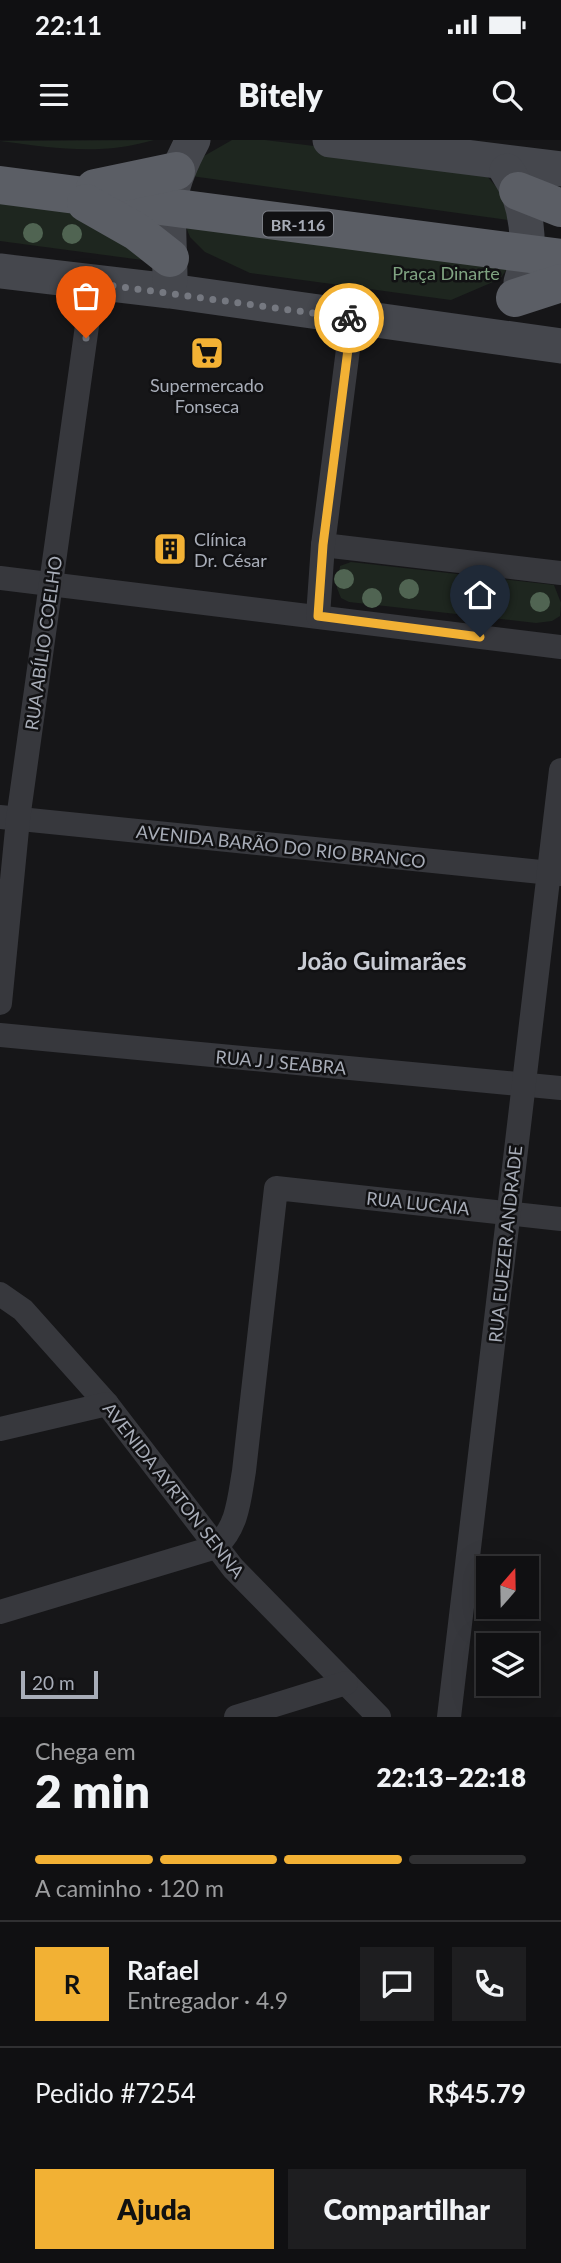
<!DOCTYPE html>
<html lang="pt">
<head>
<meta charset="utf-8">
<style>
	:root { --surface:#101012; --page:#1e1e20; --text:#f1f3f6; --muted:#9c9d9f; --line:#303032; --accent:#f2b134 }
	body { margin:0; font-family:Lato,sans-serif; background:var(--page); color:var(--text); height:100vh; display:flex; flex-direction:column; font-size:26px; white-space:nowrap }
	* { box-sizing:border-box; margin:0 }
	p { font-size:23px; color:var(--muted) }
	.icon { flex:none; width:38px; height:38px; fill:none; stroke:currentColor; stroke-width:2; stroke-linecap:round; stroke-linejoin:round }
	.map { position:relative; height:1577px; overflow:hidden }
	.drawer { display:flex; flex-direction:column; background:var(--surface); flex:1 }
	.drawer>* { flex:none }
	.needle { width:46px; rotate:20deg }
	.tools { position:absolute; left:476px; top:1416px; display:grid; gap:14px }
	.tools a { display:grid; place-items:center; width:63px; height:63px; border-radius:0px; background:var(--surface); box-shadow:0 7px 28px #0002,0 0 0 2px var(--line); font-size:35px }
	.scale { position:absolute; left:21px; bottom:18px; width:77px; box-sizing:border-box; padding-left:7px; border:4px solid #a8adb8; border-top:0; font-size:19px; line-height:24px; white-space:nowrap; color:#a8adb8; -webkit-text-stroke:5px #111113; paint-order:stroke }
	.pin { position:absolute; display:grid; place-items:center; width:60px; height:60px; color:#fff; margin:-72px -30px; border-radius:50% 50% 50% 0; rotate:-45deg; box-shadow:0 0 7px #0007 }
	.pin .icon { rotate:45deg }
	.courier { position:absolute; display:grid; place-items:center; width:70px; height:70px; margin:-35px; border:5px solid #f2b134; border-radius:50%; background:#fff; color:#222; box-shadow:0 2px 9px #0007 }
	.summary em { font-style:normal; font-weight:800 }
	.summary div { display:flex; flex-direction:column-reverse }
	.summary { display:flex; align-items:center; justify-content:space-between; height:119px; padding:0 35px }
	h1 { font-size:46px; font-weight:800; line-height:52px }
	.bar { display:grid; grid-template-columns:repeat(4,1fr); gap:10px 7px; align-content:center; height:84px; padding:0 35px }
	.bar i { height:9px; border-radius:5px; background:var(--line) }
	.bar .on { background:var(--accent) }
	.bar p { grid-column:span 4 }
	.line { display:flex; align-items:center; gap:18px; padding:0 35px; border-top:2px solid var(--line) }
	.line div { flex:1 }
	.round { display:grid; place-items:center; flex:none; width:74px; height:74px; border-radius:0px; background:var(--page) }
	.button { display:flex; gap:14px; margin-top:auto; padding:14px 35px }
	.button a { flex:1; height:80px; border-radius:0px; background:var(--accent); color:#111; font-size:28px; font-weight:800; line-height:80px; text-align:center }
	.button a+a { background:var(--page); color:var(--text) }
	.status { display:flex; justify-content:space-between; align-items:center; height:49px; padding:0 35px; background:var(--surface); direction:ltr }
	.status svg { height:19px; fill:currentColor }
	header { display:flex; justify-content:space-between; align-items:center; height:91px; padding:0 35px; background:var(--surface); font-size:32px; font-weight:800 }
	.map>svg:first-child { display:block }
	.green { fill:#1e261f }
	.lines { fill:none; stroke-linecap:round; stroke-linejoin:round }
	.minor { stroke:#37383d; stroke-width:24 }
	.secondary { stroke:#45474d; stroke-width:35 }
	.trunk { stroke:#5b5e65; stroke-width:38 }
	.tree { fill:#506452 }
	.done { stroke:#757880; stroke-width:7; stroke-dasharray:0 12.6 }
	.route { stroke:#f2b134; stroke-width:9 }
	.labels { text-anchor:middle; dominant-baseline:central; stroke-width:5; stroke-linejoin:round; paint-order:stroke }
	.shield { fill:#111113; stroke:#7b7e86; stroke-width:2 }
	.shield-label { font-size:16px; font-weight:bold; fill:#a8adb8 }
	.park-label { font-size:18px; fill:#7fa381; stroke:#111113 }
	.poi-label { font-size:18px; fill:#a8adb8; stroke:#111113 }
	.street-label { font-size:18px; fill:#a8adb8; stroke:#111113 }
	.district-label { font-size:24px; font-weight:bold; fill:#c9ccd4; stroke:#111113 }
</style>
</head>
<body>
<div class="status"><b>22:11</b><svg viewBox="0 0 49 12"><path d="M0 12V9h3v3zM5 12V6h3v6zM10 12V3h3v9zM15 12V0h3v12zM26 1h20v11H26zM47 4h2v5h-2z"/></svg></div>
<header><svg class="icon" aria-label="menu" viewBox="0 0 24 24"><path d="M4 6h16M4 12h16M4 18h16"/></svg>Bitely<svg class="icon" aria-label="search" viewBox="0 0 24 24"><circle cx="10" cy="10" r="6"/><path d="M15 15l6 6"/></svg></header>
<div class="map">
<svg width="561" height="1577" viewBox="0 0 561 1577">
	<rect width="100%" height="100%" fill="#161618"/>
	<g class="green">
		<path d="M154 0C99 16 55 8 0 1Z"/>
		<polygon points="232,0 265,0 478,26 506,58 515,81 191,36 204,16"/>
		<polygon points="0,63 93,75 150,121 0,101"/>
		<polygon points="180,72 509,126 500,139 451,160 250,133 205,112 190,97"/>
		<polygon points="351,422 554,445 561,463 560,476 552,481 536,483 349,462 341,458 337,448 340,426"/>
	</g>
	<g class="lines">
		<g class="minor">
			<polyline points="323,405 561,433"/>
			<polyline points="0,438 561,507"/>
			<polyline points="318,476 323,405 352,178"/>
			<polyline points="0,677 561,734"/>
			<polyline points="0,863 18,679 93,143"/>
			<polyline points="0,895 561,948"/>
			<polyline points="0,1154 23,1170 107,1264 233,1428 379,1577"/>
			<polyline points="0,1289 107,1264"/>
			<path d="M0 1472 216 1407C238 1386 239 1360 244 1331L276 1048 561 1079"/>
			<polyline points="236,1577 346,1543"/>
			<polyline points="449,1577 561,630"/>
		</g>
		<g class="secondary">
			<polyline points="330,0 561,29"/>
			<path d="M507 31C527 60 533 109 521 142"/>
			<polyline points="0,131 170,151 561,206"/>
			<path d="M170 141C170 76 160 61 193 0"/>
		</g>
		<g class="trunk">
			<polyline points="0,45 561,118"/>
			<polyline points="95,48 176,31"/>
			<polyline points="518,51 561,68"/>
			<polyline points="86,63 137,92 170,118"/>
			<polyline points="515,158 561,143"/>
		</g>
	</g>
	<g class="tree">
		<circle cx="33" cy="93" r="10"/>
		<circle cx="72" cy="94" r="10"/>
		<circle cx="344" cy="439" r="10"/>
		<circle cx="409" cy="449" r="10"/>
		<circle cx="477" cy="457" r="10"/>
		<circle cx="372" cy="458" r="10"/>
		<circle cx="540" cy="462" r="10"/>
	</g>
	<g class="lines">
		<polyline class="done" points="86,198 93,143 349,178"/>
		<polyline class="route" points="349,178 352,178 323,405 318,476 480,497"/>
	</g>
	<defs>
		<symbol id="supermarket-square" viewBox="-11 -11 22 22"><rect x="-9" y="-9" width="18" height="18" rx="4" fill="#f2b134" stroke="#111113"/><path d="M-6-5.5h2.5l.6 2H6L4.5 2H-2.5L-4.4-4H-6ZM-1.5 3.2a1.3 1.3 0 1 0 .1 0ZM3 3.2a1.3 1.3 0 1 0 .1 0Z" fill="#111"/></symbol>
		<symbol id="building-square" viewBox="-11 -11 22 22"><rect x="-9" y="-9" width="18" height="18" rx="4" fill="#f2b134" stroke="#111113"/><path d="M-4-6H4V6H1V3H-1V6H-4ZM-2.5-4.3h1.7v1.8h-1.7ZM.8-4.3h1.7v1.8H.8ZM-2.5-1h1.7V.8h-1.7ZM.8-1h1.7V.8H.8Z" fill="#111"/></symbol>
	</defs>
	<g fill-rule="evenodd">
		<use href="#supermarket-square" x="188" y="194" width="38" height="38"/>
		<use href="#building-square" x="151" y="390" width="38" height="38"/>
	</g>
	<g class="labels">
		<rect class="shield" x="263" y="71.5" width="70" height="25" rx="5"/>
		<g class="shield-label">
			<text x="298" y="84">BR-116</text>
		</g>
		<g class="park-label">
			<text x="446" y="133">Praça Dinarte</text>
		</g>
		<g class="poi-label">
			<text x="207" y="245">Supermercado<tspan x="207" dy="21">Fonseca</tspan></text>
			<text x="194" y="399" text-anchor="start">Clínica<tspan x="194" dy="21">Dr. César</tspan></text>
		</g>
		<g class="street-label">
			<text transform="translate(43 503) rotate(-82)">RUA ABÍLIO COELHO</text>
			<text transform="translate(281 706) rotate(6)">AVENIDA BARÃO DO RIO BRANCO</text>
			<text transform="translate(281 922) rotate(5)">RUA J J SEABRA</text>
			<text transform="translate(418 1063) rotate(6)">RUA LUCAIA</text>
			<text transform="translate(505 1104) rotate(-84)">RUA EUEZER ANDRADE</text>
			<text transform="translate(174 1350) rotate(52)">AVENIDA AYRTON SENNA</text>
		</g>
		<g class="district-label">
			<text x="382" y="820">João Guimarães</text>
		</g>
	</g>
</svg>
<div class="tools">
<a><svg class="needle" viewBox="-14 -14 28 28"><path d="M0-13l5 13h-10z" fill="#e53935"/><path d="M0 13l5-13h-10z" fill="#9c9d9f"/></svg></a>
<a><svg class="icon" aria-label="layers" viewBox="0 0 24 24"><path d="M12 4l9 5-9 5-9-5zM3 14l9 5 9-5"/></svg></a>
</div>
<div class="scale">20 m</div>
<div class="pin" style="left:86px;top:198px;background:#ea580c"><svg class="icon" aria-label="bag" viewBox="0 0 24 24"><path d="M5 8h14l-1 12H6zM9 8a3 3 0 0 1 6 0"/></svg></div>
<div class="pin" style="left:480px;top:497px;background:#1f2937"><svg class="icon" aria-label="home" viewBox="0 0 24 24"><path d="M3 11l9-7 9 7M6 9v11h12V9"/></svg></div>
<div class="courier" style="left:349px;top:178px"><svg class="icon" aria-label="bike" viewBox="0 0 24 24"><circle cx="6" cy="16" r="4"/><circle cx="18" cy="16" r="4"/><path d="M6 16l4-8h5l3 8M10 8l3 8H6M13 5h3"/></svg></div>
</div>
<section class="drawer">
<div class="summary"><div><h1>2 min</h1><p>Chega em</p></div><em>22:13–22:18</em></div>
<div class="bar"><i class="on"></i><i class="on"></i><i class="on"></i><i></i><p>A caminho · 120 m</p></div>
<div class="line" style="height:126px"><b class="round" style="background:var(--accent);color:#111">R</b><div><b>Rafael</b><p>Entregador · 4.9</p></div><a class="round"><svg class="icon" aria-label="chat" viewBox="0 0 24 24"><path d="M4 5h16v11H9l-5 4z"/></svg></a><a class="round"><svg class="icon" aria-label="phone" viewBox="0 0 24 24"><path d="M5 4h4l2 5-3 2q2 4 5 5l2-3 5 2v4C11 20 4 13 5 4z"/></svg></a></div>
<div class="line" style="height:91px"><div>Pedido #7254</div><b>R$45.79</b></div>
<div class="button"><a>Ajuda</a><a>Compartilhar</a></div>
</section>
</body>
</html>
